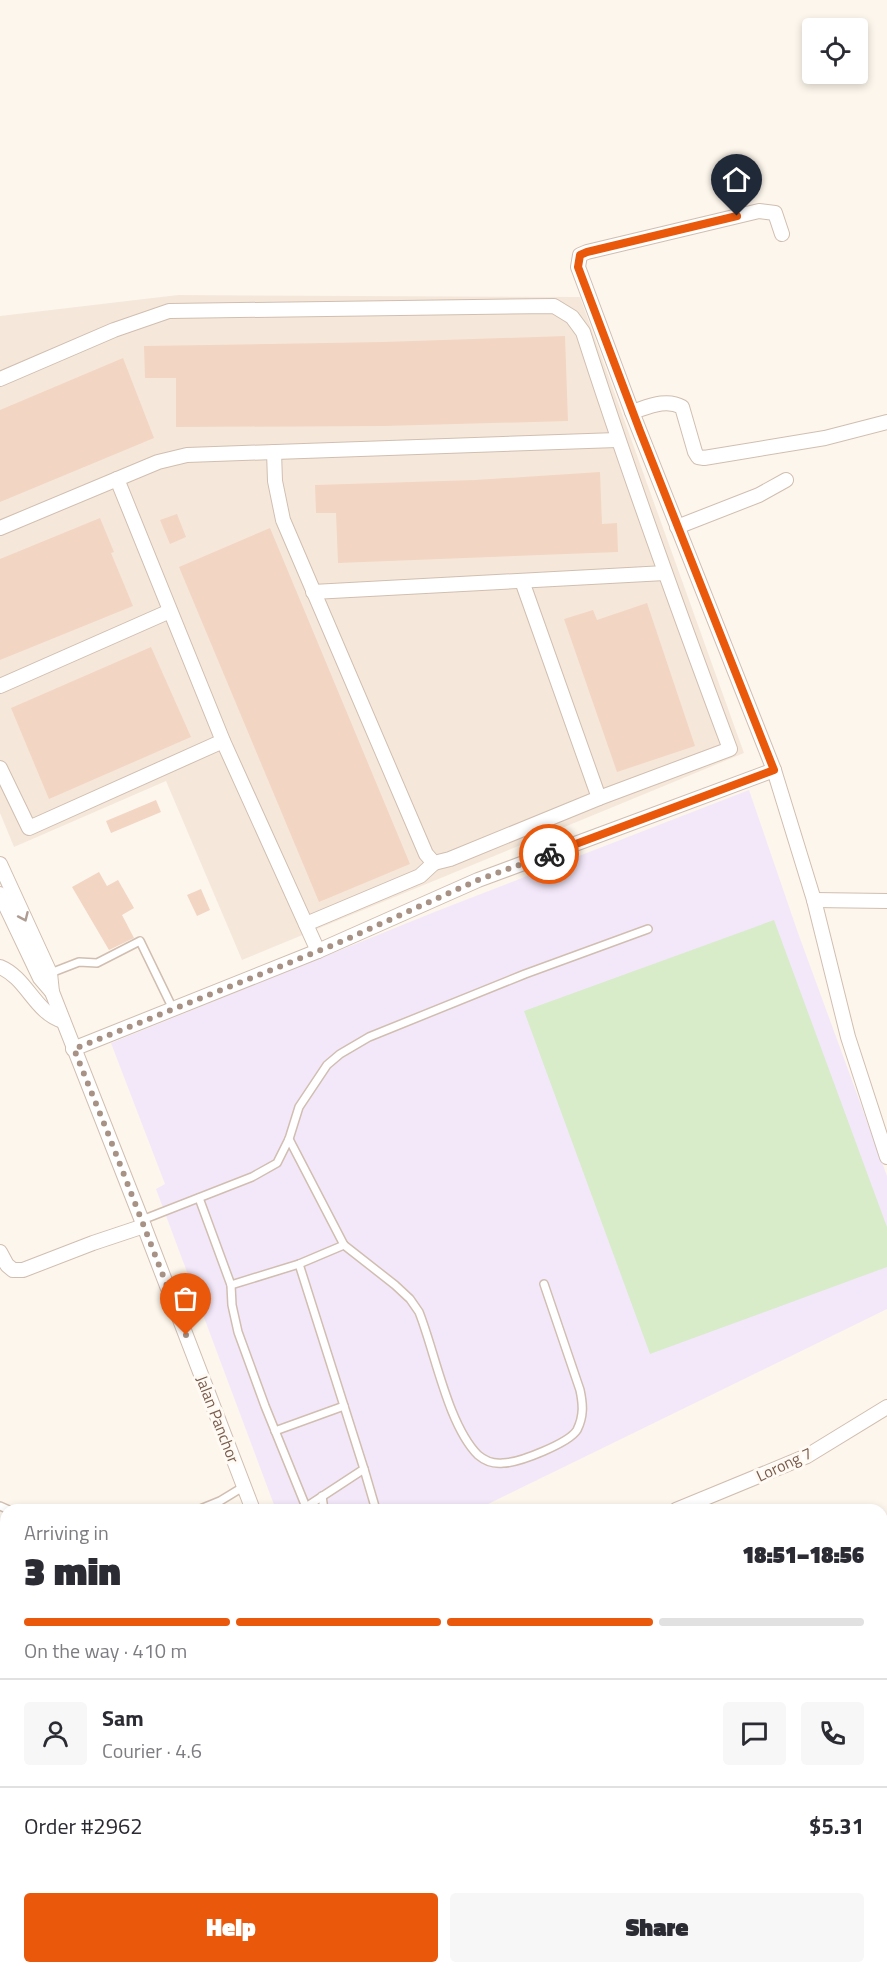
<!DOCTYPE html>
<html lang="en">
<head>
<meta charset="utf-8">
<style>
	:root { --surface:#fff; --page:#f7f7f7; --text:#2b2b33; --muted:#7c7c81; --line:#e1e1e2; --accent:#ea580c }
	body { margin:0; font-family:"Titillium Web",sans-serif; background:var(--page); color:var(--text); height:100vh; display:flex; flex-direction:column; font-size:22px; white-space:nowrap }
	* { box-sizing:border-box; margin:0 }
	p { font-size:20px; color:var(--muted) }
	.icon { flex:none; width:33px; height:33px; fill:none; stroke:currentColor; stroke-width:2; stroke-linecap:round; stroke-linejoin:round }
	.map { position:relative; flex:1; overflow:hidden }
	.sheet { position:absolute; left:0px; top:1504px; width:888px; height:470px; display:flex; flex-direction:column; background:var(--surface); border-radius:18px 18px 0 0; box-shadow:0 3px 9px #0003 }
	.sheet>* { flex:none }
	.buttons { position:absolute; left:802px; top:18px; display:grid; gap:12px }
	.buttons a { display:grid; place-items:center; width:66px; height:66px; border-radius:6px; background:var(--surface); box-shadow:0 3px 9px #0003; font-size:30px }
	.pin { position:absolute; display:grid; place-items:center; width:51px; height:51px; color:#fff; margin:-62px -26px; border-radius:50% 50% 50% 0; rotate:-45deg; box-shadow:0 0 6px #0007 }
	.pin .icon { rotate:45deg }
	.courier { position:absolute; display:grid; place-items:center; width:60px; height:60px; margin:-30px; border:4px solid #ea580c; border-radius:50%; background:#fff; color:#222; box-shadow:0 2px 8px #0007 }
	.headline em { font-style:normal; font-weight:800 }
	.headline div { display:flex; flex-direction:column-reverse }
	.headline { display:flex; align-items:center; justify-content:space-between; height:102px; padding:0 24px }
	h1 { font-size:39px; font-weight:800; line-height:45px }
	.bar { display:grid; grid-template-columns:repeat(4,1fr); gap:9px 6px; align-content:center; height:72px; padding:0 24px }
	.bar i { height:8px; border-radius:4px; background:var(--line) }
	.bar .current { background:var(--accent) }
	.bar p { grid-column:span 4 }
	.line { display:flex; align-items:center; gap:15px; padding:0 24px; border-top:2px solid var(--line) }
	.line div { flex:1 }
	.round { display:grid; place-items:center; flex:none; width:63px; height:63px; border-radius:6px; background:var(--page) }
	.cta { display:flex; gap:12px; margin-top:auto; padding:12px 24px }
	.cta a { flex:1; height:69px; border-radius:6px; background:var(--accent); color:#fff; font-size:24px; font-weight:800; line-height:69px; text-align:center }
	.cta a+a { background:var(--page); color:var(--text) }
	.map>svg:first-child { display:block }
	.residential { fill:#f5e8da }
	.education { fill:#f3e8fa }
	.green { fill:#d8ecc9 }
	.building { fill:#f3d5c3 }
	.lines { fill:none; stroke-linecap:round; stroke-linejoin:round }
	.lane-casing { stroke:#d1beb0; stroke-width:10 }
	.street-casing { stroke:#d1beb0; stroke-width:16 }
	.lane { stroke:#fff; stroke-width:7 }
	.street { stroke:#fff; stroke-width:14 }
	.oneway { stroke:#af9d94 }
	.done { stroke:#a89285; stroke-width:6; stroke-dasharray:0 10.8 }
	.route { stroke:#ea580c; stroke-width:8 }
	.labels { text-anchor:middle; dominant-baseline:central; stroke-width:6; stroke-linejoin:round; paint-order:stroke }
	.street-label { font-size:16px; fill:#7a5c4d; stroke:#fffaf3 }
</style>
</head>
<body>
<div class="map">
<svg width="887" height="1973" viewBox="0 0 887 1973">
	<rect width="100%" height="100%" fill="#fdf6ec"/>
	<polygon class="residential" points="178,295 580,297 744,753 242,960 166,781 14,847 0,813 0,316"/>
	<polygon class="education" points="749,790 798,933 887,1176 887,1309 476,1510 276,1510 156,1189 165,1184 111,1043 437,911"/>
	<polygon class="green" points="774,920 887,1227 887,1267 650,1354 524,1011"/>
	<g class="building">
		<polygon points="565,336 568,421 384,426 176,427 176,378 145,378 144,346 383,342"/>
		<polygon points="123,358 154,438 0,502 0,410"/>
		<polygon points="600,472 602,524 617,523 618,552 338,563 336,513 316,513 315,485 475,480"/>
		<polygon points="177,514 186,537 170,544 160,520"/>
		<polygon points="100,518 114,552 111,553 133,606 0,660 0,559"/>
		<polygon points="270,528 410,864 319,902 179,567"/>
		<polygon points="647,603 695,746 617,772 564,619 593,610 597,620"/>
		<polygon points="151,647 191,737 49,799 11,708"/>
		<polygon points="156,800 161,812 111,833 106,821"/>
		<polygon points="99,872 107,886 118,880 134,908 122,915 134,938 109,950 72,887"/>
		<polygon points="201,889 210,910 197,916 187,895"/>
	</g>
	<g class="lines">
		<defs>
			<g id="lane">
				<polyline points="48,974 79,962 97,963 140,941 173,1009"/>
				<path d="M289 1139 344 1245 395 1285 410 1299 419 1312C435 1352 448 1425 478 1455 485 1461 494 1464 503 1463 519 1463 569 1443 577 1430 584 1416 583 1404 580 1390L544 1284"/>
				<polyline points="199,1198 231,1285 232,1305 238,1332 265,1406 306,1507 300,1510"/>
				<polyline points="142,1220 252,1177 277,1163 289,1139 299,1107 327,1065 340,1054 369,1037 525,974 648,929"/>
				<polyline points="299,1264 364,1469 306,1507"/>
				<polyline points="231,1285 299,1264 344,1245"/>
				<polyline points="275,1431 344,1406"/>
				<polyline points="364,1469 376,1510"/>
				<polyline points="322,1496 324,1510"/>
				<polyline points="0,1506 9,1510"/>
				<polyline points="64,1510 72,1510"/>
				<polyline points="198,1510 220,1501 243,1487"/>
				<polyline points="0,1927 6,1924"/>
				<polyline points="365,1973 375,1968"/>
			</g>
			<g id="street">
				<polyline points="782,234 775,213 759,211 587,252 580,255 578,267 632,412 774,770 814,900 848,1037 887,1157"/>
				<path d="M0 379 114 330 169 311 554 306 572 317 583 332C628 472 678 610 730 749L599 798"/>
				<path d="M632 412C648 407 666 398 682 407L695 452 698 457 704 458 825 438 887 422"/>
				<polyline points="274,452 275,481 283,520 426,854 434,863 450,859 599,798 522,581"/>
				<polyline points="117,479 223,741 318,951"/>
				<polyline points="677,527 759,495 786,480"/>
				<polyline points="0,528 158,462 187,455 617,440"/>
				<polyline points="313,592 665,573"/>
				<polyline points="0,686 170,611"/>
				<polyline points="0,768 29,828 223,741"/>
				<polyline points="0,864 50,973 52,992 144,1226 253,1510"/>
				<polyline points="0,894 40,978 52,992"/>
				<polyline points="814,900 887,901"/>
				<polyline points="306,924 420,876 434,863"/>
				<path d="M0 967C27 978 35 1013 63 1021"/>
				<polyline points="73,1049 318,951 478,880 774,770"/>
				<polyline points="0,1252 7,1265 13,1270 23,1270 93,1243 144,1226"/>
				<polyline points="676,1510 807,1456 887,1407"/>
				<polyline points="0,1630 6,1630"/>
				<polyline points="882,1722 887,1720"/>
				<polyline points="882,1865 887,1853"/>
				<polyline points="882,1921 887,1920"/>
				<polyline points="454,1968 456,1973"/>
				<polyline points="797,1968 800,1973"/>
				<polyline points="716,1973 727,1968"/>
			</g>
		</defs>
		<use href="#lane" class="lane-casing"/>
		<use href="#street" class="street-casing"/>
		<use href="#lane" class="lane"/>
		<use href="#street" class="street"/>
	</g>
	<defs><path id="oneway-chevron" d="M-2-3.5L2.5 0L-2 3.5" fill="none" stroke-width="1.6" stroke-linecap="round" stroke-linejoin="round" transform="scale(1.5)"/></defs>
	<use class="oneway" href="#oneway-chevron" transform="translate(24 917) rotate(66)"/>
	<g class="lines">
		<polyline class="done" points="186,1335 109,1136 74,1049 336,944 478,880 549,854"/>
		<polyline class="route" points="549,854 774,770 640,431 578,267 580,255 587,252 737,216"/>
	</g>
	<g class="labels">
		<g class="street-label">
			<text transform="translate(218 1419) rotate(69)">Jalan Panchor</text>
			<text transform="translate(784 1464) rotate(-25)">Lorong 7</text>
		</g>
	</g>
</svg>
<div class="buttons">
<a><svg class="icon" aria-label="locate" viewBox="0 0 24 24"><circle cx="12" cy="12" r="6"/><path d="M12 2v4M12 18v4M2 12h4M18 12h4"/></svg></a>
</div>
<div class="pin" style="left:186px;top:1335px;background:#ea580c"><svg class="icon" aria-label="bag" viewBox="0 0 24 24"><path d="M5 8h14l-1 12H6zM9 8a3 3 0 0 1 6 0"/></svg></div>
<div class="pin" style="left:737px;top:216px;background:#1f2937"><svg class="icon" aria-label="home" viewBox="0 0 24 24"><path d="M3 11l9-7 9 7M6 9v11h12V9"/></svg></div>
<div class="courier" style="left:549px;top:854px"><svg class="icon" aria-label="bike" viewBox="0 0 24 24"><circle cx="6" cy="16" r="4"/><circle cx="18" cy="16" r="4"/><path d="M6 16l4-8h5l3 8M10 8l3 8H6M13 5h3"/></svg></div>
<section class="sheet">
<div class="headline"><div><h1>3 min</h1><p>Arriving in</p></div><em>18:51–18:56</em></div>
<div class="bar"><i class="current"></i><i class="current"></i><i class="current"></i><i></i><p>On the way · 410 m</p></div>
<div class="line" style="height:108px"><a class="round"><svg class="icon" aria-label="person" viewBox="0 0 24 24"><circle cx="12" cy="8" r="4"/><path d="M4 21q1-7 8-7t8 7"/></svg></a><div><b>Sam</b><p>Courier · 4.6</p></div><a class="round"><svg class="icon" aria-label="chat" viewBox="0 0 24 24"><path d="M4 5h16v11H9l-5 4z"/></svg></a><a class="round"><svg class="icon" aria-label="phone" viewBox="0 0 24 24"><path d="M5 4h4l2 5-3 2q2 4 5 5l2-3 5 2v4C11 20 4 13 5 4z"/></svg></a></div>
<div class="line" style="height:78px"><div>Order #2962</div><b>$5.31</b></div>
<div class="cta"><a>Help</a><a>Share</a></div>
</section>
</div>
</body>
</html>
